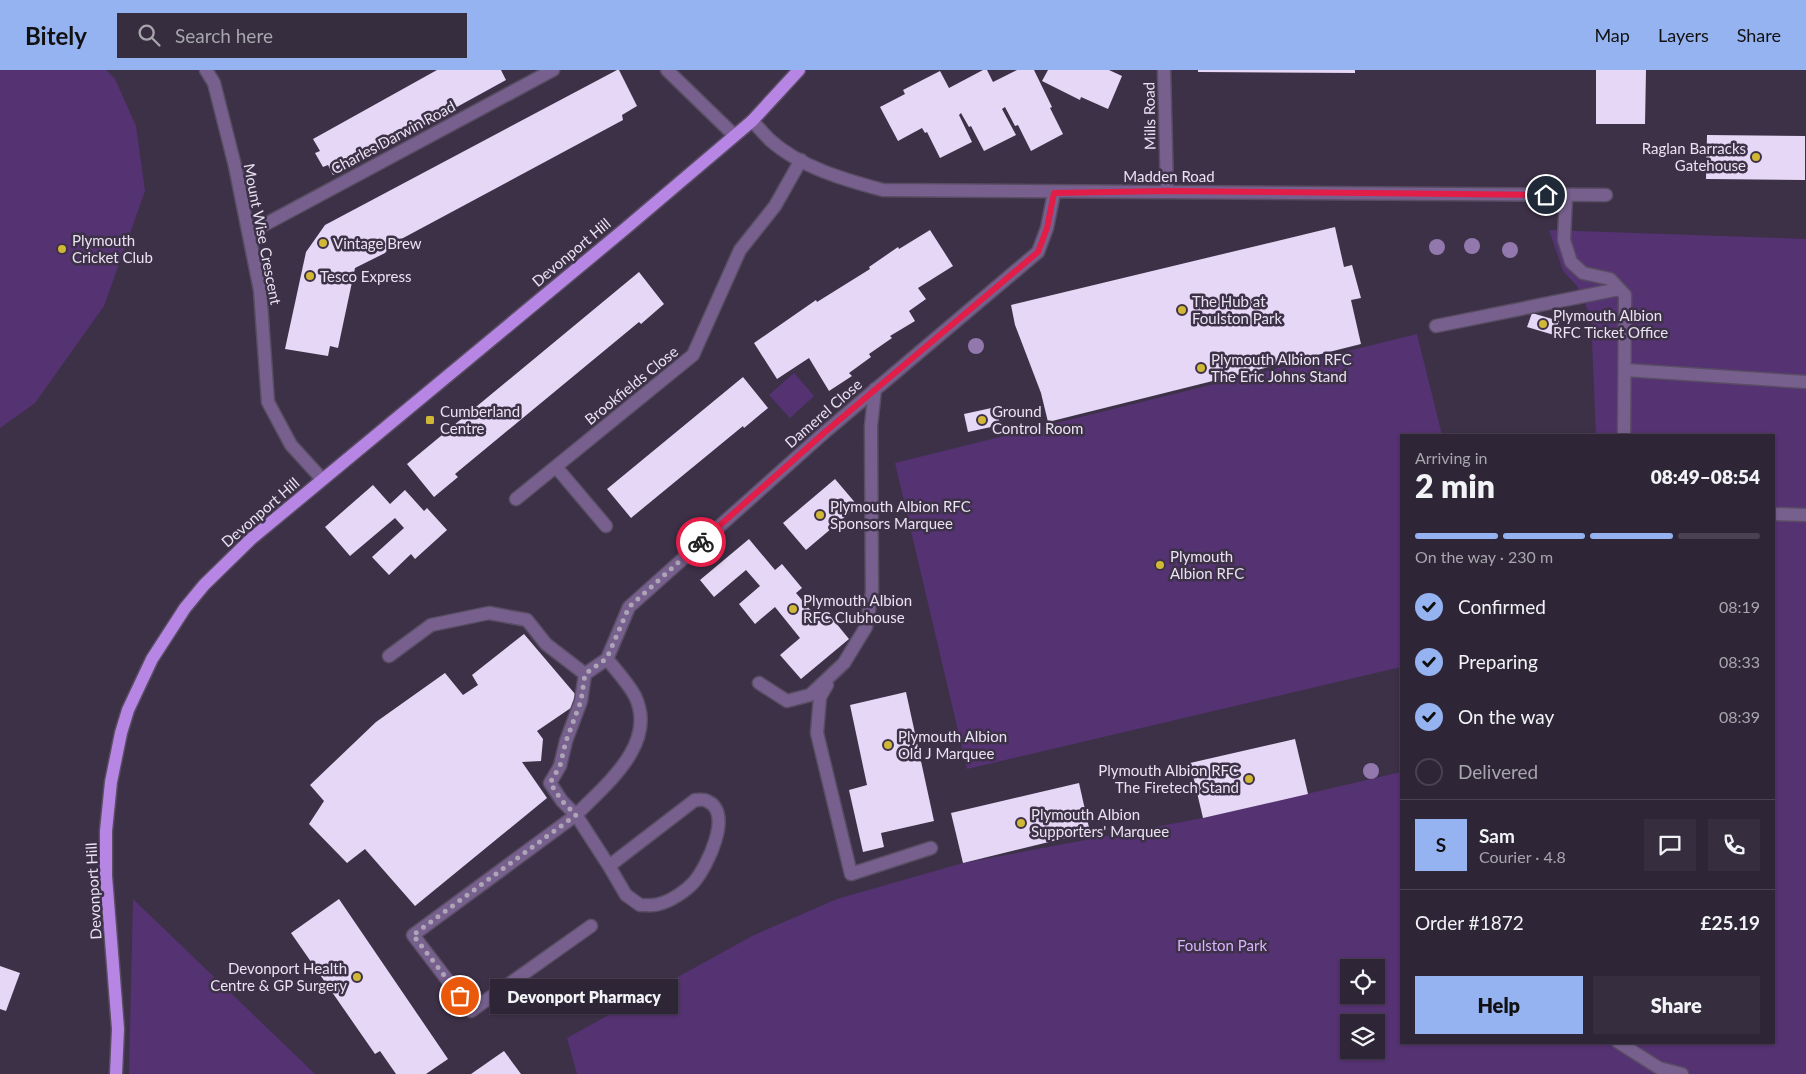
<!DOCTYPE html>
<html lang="en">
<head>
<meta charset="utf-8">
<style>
	:root { --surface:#2e2536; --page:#362d3e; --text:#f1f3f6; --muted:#a7a5ad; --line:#494251; --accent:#95b2f1 }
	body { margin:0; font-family:Lato,sans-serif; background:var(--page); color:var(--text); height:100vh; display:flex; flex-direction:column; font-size:19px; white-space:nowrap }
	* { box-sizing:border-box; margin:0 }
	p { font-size:16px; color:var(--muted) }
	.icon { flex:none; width:28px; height:28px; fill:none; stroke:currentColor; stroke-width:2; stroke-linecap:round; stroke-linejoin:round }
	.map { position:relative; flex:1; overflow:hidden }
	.drawer { position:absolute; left:1400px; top:364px; width:375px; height:610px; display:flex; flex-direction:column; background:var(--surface); border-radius:0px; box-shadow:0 1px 4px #0004,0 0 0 1px var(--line) }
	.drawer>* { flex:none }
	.buttons { position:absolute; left:1340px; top:889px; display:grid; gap:10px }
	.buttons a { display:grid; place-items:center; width:45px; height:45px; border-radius:0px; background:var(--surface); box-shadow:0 1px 4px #0004,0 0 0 1px var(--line); font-size:25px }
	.pin { position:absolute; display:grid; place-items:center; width:42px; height:42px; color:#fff; margin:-21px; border:2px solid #fff; border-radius:50%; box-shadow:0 1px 5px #0007 }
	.courier { position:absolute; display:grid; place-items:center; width:50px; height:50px; margin:-25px; border:4px solid #e11d48; border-radius:50%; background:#fff; color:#222; box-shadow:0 1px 6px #0007 }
	.bubble { position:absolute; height:35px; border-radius:0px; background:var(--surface); box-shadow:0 1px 4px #0004,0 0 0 1px var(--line); font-size:16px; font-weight:800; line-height:35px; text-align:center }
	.head em { font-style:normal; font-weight:800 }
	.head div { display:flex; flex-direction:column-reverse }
	.head { display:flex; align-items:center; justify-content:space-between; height:85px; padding:0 15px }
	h1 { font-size:32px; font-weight:800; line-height:38px }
	.bar { display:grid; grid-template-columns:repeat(4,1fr); gap:8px 5px; align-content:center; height:60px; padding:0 15px }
	.bar i { height:6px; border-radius:4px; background:var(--line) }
	.bar .on { background:var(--accent) }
	.bar p { grid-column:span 4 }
	.line { display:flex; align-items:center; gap:12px; padding:0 15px; border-top:1px solid var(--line) }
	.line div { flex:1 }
	.round { display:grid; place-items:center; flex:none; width:52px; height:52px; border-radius:0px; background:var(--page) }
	ol { padding:0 15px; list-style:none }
	li { display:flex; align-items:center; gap:15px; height:55px }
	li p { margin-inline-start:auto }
	li .icon { padding:5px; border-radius:50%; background:var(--accent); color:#111; stroke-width:4 }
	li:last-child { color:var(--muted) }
	li i { width:28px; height:28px; border:2px solid var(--line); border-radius:50% }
	.cta { display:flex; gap:10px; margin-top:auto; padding:10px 15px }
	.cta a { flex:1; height:58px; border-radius:0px; background:var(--accent); color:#111; font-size:20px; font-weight:800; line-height:58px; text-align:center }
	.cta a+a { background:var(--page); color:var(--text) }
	header { display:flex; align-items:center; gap:30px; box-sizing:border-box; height:70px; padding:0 25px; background:var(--accent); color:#111 }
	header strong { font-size:24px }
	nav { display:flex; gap:28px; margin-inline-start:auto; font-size:18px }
	.search { width:350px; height:45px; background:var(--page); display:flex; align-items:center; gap:12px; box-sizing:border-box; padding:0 18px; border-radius:0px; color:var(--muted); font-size:19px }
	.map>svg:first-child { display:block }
	.green { fill:#553272; fill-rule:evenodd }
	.building { fill:#e5d7f5 }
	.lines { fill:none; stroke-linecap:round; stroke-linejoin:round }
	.lane-casing { stroke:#594d63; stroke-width:15 }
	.street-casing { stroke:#594d63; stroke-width:15 }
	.primary-casing { stroke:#594d63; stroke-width:15 }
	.lane { stroke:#77608e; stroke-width:12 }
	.street { stroke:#77608e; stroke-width:12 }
	.primary { stroke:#b785e4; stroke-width:12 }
	.tree { fill:#9378ad }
	.done { stroke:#ada4b6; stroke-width:5; stroke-dasharray:0 9 }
	.route { stroke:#e11d48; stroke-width:6 }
	.poi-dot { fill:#d1b736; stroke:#3d3148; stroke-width:2 }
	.labels { text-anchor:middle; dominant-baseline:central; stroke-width:5; stroke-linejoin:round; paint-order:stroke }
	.street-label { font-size:15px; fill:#e9e2f1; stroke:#3d3148 }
	.poi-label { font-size:15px; fill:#e9e2f1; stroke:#3d3148; text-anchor:start }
	.park-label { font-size:15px; fill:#d9b3ff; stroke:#3d3148 }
</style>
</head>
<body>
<header>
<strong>Bitely</strong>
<div class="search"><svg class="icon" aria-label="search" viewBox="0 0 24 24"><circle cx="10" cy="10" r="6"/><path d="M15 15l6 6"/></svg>Search here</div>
<nav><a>Map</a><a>Layers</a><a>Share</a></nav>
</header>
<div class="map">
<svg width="1806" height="1004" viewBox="0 0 1806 1004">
	<rect width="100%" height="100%" fill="#3d3148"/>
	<g class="green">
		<polygon points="0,0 106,0 115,9 136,56 145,121 104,236 35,333 0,358"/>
		<path d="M1549 160 1806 169V1004H577L567 968 754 865 837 829 963 793 1203 748 1401 702V972H1774V365H1596L1591 247 1577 216 1563 201ZM1349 898H1376V925H1349ZM1349 952H1376V980H1349Z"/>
		<polygon points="1417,264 1442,365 1401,365 1401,597 967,699 895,393"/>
		<polygon points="794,303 814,326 790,348 769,325"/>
		<polygon points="133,829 315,1004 129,1004"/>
	</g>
	<g class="building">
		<polygon points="437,0 501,0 506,10 333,105 328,95 323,97 315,83 320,81 313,69"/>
		<polygon points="617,0 619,0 637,36 622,45 623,50 392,174 385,183 355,198 338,278 330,276 328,286 285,279 306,182 325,155"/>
		<polygon points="983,0 987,0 993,12 1017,0 1034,0 1052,37 1050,38 1063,64 1031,81 1018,55 1015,56 1005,37 1002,39 1016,65 984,81 971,56 969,57 961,43 959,45 972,72 940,88 927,62 925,63 922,58 898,71 880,37 905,24 903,20 940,1 949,18"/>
		<polygon points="1048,0 1109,0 1122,6 1108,39 1081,27 1080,30 1042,11"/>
		<polygon points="1198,0 1355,0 1355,3 1198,2"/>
		<polygon points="1596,0 1646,0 1645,54 1596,54"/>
		<polygon points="1707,65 1805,66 1805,110 1706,109"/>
		<polygon points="1335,157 1344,197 1352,195 1361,228 1351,230 1361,274 1048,352 1041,323 1015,255 1011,235"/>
		<polygon points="930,160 953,196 918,218 926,229 909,241 915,251 890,266 892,268 869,284 871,287 849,303 852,306 829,321 809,288 777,309 754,273 816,230 817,232 870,199 869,197 898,177 899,179"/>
		<polygon points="639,202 664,234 641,254 639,252 455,404 458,407 434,427 407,394"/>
		<polygon points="1532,243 1559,251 1554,265 1527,257"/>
		<polygon points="743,307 768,338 744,358 743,356 631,448 607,419"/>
		<polygon points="996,337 1000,355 968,362 964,344"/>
		<polygon points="835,409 858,436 806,480 783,453"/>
		<polygon points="373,415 390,434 405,420 424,441 427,438 447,460 415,489 411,484 389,505 372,487 404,458 395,448 350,486 325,457"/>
		<polygon points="749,469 775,500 782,494 802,518 796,523 817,548 826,541 849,569 801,609 780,585 800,568 775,537 755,554 739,534 760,516 746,500 714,527 700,510"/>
		<polygon points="524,564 581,631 537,661 543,669 541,691 522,692 547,728 415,836 365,779 347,793 309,754 324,731 310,715 376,652 445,603 463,625 478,615 472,605"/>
		<polygon points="906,622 934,751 881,763 884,777 863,782 849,720 867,715 850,635"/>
		<polygon points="1295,669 1308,724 1203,748 1190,693"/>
		<polygon points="1079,713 1090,762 963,793 951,743"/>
		<polygon points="339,829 448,989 426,1004 396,1004 380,981 375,984 291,863"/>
		<polygon points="0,896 20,903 6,941 0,939"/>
		<polygon points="504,981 521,1004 471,1004"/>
	</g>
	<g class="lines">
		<defs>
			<g id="lane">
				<polyline points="1566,125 1564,170 1571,192 1583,203 1610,209 1625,225 1624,365"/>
				<polyline points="1436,256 1619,219"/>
				<polyline points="1625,300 1806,312"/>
				<polyline points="1774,444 1806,445"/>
				<polyline points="389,586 431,555 489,543 527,550 546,574 585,604"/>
				<path d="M607 589C616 600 628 613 635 626 658 674 606 714 576 745L562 731 550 713 560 696 566 671 581 631 585 604Z"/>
				<polyline points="759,613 787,631 810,625 844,593 866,557 872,523 871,356 875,319"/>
				<polyline points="827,615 820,627 817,663 851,804 931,778"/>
				<path d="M591 856 471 941 413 865 576 745 609 796 626 825 640 835C646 835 653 836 659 834 671 831 686 821 694 812 707 797 734 742 707 731 704 729 698 730 695 730L609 796"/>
				<polyline points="1618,972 1659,998 1682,1004"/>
			</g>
			<g id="street">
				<polyline points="206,0 214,13 235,96 260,220 268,332 291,375 322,409"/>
				<polyline points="667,0 734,65"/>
				<polyline points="1164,0 1167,121"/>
				<path d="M752 51C758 57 764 64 770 70 800 97 845 110 883 120L1606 125"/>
				<polyline points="249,163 553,0"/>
				<polyline points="556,397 606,456"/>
				<polyline points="516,429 693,285 740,180 775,136 801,90"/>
				<polyline points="607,589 629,537 825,362 1038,182 1047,158 1054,123"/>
			</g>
			<polyline id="primary" points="116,1004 118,959 106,806 106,761 111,712 121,663 128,640 152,589 185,538 204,515 251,469 626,158 752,51 799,0"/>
		</defs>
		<use href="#lane" class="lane-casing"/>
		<use href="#street" class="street-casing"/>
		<use href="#primary" class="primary-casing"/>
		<use href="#lane" class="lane"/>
		<use href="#street" class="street"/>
		<use href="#primary" class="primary"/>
	</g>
	<g class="tree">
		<circle cx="1472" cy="176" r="8"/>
		<circle cx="1437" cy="177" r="8"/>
		<circle cx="1510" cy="180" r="8"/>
		<circle cx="976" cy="276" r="8"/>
		<circle cx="1371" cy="701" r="8"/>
	</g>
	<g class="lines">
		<polyline class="done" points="460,926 413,865 576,745 562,731 550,713 560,696 566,671 581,631 585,604 607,588 629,537 701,472"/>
		<polyline class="route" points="701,472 825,362 1038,182 1047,158 1054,123 1167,121 1546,125"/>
	</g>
	<g class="poi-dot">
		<circle cx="1756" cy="87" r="5"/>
		<circle cx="323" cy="173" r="5"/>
		<circle cx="62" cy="179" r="5"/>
		<circle cx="310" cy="206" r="5"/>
		<circle cx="1182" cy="240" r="5"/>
		<circle cx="1543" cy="254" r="5"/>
		<circle cx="1201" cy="298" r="5"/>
		<rect x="425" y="345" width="10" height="10" rx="2.5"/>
		<circle cx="982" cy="350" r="5"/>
		<circle cx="820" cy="445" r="5"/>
		<circle cx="1160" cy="495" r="5"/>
		<circle cx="793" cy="539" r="5"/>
		<circle cx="888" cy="675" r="5"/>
		<circle cx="1249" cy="709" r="5"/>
		<circle cx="1021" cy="753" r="5"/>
		<circle cx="357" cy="907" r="5"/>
	</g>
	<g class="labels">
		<g class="street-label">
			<text transform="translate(1149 46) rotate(-91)">Mills Road</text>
			<text transform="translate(393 67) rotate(-28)">Charles Darwin Road</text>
			<text x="1169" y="106">Madden Road</text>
			<text transform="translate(263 164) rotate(79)">Mount Wise Crescent</text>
			<text transform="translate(571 182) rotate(-40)">Devonport Hill</text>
			<text transform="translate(631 315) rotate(-39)">Brookfields Close</text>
			<text transform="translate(823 343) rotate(-41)">Damerel Close</text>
			<text transform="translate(260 442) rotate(-41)">Devonport Hill</text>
			<text transform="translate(93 821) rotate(-93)">Devonport Hill</text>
		</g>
		<g class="poi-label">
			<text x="1746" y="78" text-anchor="end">Raglan Barracks<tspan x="1746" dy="17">Gatehouse</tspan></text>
			<text x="72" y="170">Plymouth<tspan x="72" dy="17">Cricket Club</tspan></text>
			<text x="333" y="173">Vintage Brew</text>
			<text x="320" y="206">Tesco Express</text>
			<text x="1192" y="231">The Hub at<tspan x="1192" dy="17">Foulston Park</tspan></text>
			<text x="1553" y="245">Plymouth Albion<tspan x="1553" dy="17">RFC Ticket Office</tspan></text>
			<text x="1211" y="289">Plymouth Albion RFC<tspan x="1211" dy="17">The Eric Johns Stand</tspan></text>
			<text x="440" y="341">Cumberland<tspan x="440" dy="17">Centre</tspan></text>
			<text x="992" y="341">Ground<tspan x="992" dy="17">Control Room</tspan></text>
			<text x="830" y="436">Plymouth Albion RFC<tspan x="830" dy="17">Sponsors Marquee</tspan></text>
			<text x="1170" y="486">Plymouth<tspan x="1170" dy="17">Albion RFC</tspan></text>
			<text x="803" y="530">Plymouth Albion<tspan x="803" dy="17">RFC Clubhouse</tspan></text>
			<text x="898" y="666">Plymouth Albion<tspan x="898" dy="17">Old J Marquee</tspan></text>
			<text x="1239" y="700" text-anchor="end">Plymouth Albion RFC<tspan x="1239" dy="17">The Firetech Stand</tspan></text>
			<text x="1031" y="744">Plymouth Albion<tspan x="1031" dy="17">Supporters' Marquee</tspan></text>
			<text x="347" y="898" text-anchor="end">Devonport Health<tspan x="347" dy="17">Centre &amp; GP Surgery</tspan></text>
		</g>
		<g class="park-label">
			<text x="1222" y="875">Foulston Park</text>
		</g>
	</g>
</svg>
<div class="buttons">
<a><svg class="icon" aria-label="locate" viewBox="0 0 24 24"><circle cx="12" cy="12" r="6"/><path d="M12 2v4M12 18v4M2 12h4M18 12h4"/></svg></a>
<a><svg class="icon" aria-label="layers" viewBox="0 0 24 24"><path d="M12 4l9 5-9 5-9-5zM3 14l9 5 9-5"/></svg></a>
</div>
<div class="pin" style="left:460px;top:926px;background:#ea580c"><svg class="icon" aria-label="bag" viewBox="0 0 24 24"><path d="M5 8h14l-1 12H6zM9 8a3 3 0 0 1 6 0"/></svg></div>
<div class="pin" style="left:1546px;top:125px;background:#1f2937"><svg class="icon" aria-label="home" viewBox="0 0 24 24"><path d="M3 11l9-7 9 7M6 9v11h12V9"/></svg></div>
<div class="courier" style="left:701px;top:472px"><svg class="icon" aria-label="bike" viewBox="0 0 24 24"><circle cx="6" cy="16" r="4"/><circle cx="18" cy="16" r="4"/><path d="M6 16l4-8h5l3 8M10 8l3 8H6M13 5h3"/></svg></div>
<div class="bubble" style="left:490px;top:909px;width:188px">Devonport Pharmacy</div>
<section class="drawer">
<div class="head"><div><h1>2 min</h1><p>Arriving in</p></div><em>08:49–08:54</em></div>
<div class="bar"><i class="on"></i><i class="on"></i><i class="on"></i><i></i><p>On the way · 230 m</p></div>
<ol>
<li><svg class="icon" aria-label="check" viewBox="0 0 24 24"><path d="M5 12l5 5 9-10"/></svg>Confirmed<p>08:19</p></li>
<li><svg class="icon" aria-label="check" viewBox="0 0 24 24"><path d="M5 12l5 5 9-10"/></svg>Preparing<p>08:33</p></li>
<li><svg class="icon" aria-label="check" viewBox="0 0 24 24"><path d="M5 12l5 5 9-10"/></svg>On the way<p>08:39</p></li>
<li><i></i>Delivered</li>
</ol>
<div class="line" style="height:90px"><b class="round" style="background:var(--accent);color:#111">S</b><div><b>Sam</b><p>Courier · 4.8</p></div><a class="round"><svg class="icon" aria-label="chat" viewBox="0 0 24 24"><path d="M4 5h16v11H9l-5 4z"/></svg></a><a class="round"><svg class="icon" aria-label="phone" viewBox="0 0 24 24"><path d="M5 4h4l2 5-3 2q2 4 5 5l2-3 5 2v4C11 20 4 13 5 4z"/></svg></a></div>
<div class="line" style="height:65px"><div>Order #1872</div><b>£25.19</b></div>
<div class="cta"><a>Help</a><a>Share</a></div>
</section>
</div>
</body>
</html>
